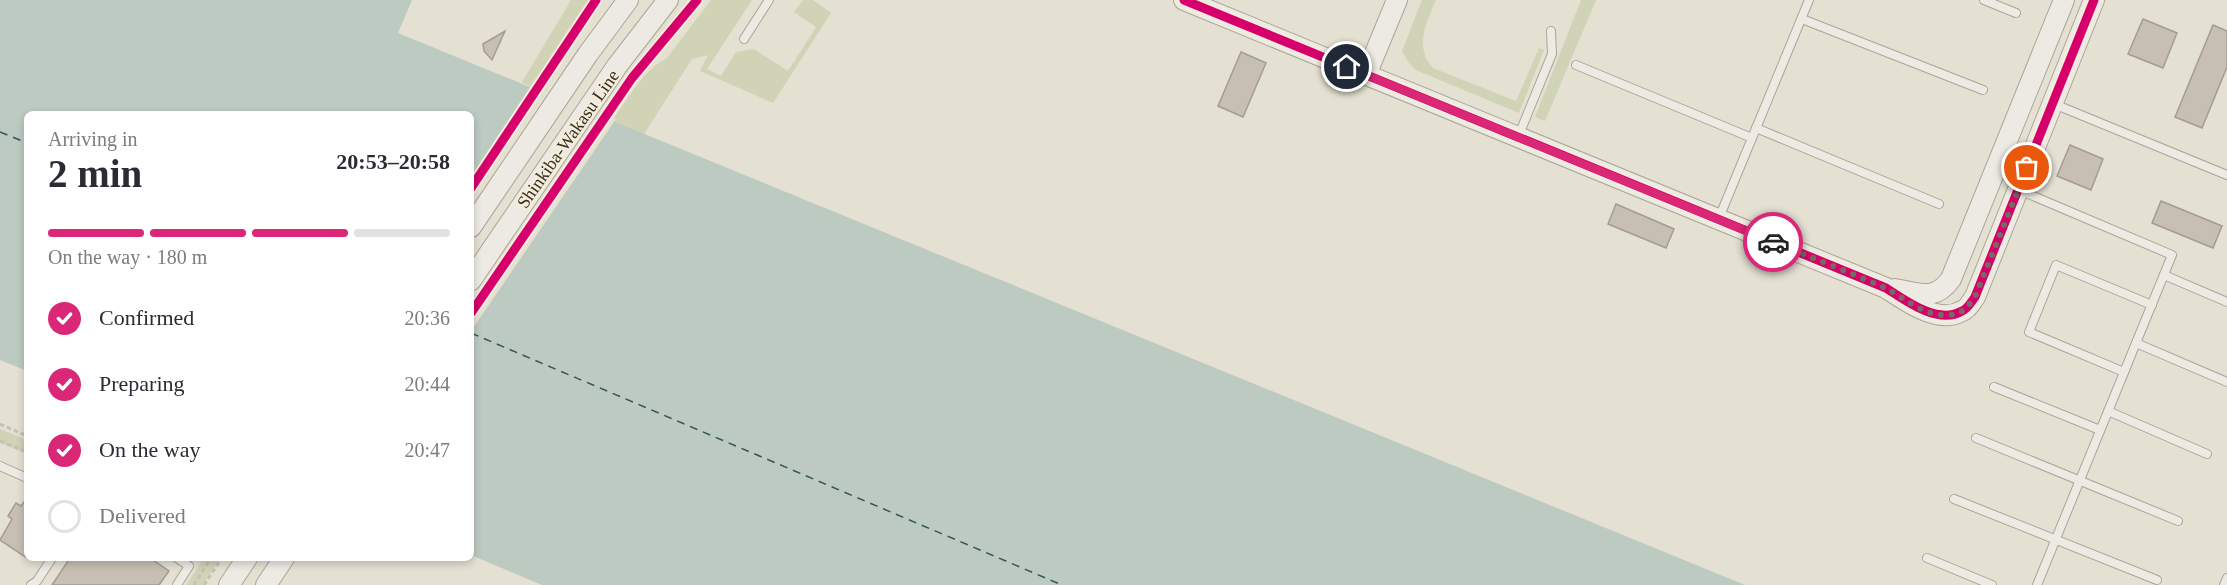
<!DOCTYPE html>
<html lang="en">
<head>
<meta charset="utf-8">
<style>
	:root { --surface:#fff; --page:#f7f7f7; --text:#2b2b33; --muted:#7c7c81; --line:#e1e1e2; --accent:#db2777 }
	body { margin:0; font-family:Georgia,serif; background:var(--page); color:var(--text); height:100vh; display:flex; flex-direction:column; font-size:22px; white-space:nowrap }
	* { box-sizing:border-box; margin:0 }
	p { font-size:20px; color:var(--muted) }
	.icon { flex:none; width:33px; height:33px; fill:none; stroke:currentColor; stroke-width:2; stroke-linecap:round; stroke-linejoin:round }
	.map { position:relative; flex:1; overflow:hidden }
	.panel { position:absolute; left:24px; top:111px; width:450px; height:450px; display:flex; flex-direction:column; background:var(--surface); border-radius:9px; box-shadow:0 3px 9px #0003 }
	.panel>* { flex:none }
	.pin { position:absolute; display:grid; place-items:center; width:51px; height:51px; color:#fff; margin:-26px; border:3px solid #fff; border-radius:50%; box-shadow:0 2px 6px #0007 }
	.courier { position:absolute; display:grid; place-items:center; width:60px; height:60px; margin:-30px; border:4px solid #db2777; border-radius:50%; background:#fff; color:#222; box-shadow:0 2px 8px #0007 }
	.headline em { font-style:normal; font-weight:600 }
	.headline div { display:flex; flex-direction:column-reverse }
	.headline { display:flex; align-items:center; justify-content:space-between; height:102px; padding:0 24px }
	h1 { font-size:39px; font-weight:600; line-height:45px }
	.bar { display:grid; grid-template-columns:repeat(4,1fr); gap:9px 6px; align-content:center; height:72px; padding:0 24px }
	.bar i { height:8px; border-radius:4px; background:var(--line) }
	.bar .selected { background:var(--accent) }
	.bar p { grid-column:span 4 }
	ol { padding:0 24px; list-style:none }
	li { display:flex; align-items:center; gap:18px; height:66px }
	li p { margin-inline-start:auto }
	li .icon { padding:6px; border-radius:50%; background:var(--accent); color:#fff; stroke-width:4 }
	li:last-child { color:var(--muted) }
	li i { width:33px; height:33px; border:3px solid var(--line); border-radius:50% }
	.map>svg:first-child { display:block }
	.green { fill:#d1d3b6 }
	.water { fill:#bccac2 }
	.pier { fill:#e4e0d2 }
	.lines { fill:none; stroke-linecap:round; stroke-linejoin:round }
	.ferry { stroke:#335656; stroke-width:1.5; stroke-dasharray:8 6; stroke-linecap:butt }
	.building { fill:#c7bfb3; stroke:#a49c91; stroke-width:1.5 }
	.service-casing { stroke:#aaa59a; stroke-width:10 }
	.tertiary-casing { stroke:#aaa59a; stroke-width:22 }
	.path { stroke:#c5c1b9; stroke-width:3; stroke-dasharray:4.5 3; stroke-linecap:butt }
	.service { stroke:#eceae3; stroke-width:8 }
	.tertiary { stroke:#eceae3; stroke-width:20 }
	.cycleway-casing { stroke:#f3edda; stroke-width:13 }
	.cycleway { stroke:#d6006c; stroke-width:9 }
	.done { stroke:#746c60; stroke-width:6; stroke-dasharray:0 10.8 }
	.route { stroke:#db2777; stroke-width:8 }
	.labels { text-anchor:middle; dominant-baseline:central; stroke-width:4.5; stroke-linejoin:round; paint-order:stroke }
	.street-label { font-size:18px; fill:#382e22; stroke:#f3edda }
</style>
</head>
<body>
<div class="map">
<svg width="2227" height="585" viewBox="0 0 2227 585">
	<rect width="100%" height="100%" fill="#e4e0d2"/>
	<g class="green">
		<polygon points="571,0 594,0 535,89 522,82"/>
		<path d="M711 0H752L707 69 721 76 736 52 754 49 788 71 816 27 794 12 803 0H813L831 13 773 103 700 71 708 55 692 59 644 134 612 121C628 99 643 70 667 58Z"/>
		<path d="M1422 0H1436C1426 22 1414 48 1433 68L1516 101 1539 48 1544 50 1519 113 1416 70 1408 62 1402 51Z"/>
		<polygon points="1581,0 1596,0 1545,121 1535,117"/>
		<polygon points="0,429 27,440 27,454 0,443"/>
		<polygon points="204,558 221,558 203,585 186,585"/>
	</g>
	<polygon class="water" points="0,0 412,0 398,33 1745,585 542,585 471,555 471,114 27,114 27,371 0,360"/>
	<polygon class="pier" points="538,87 616,119 471,331 471,186"/>
	<g class="lines">
		<g class="ferry">
			<polyline points="0,132 27,143"/>
			<polyline points="471,333 1062,585"/>
		</g>
	</g>
	<g class="building">
		<polygon points="2143,19 2177,33 2163,68 2128,54"/>
		<polygon points="2213,25 2227,31 2227,67 2202,128 2175,117"/>
		<polygon points="505,31 492,60 484,51 483,44"/>
		<polygon points="1241,52 1266,63 1243,117 1218,106"/>
		<polygon points="2070,145 2103,159 2091,190 2057,176"/>
		<polygon points="2161,201 2222,226 2213,248 2152,223"/>
		<polygon points="1616,204 1674,229 1666,248 1608,224"/>
		<polygon points="27,498 27,558 0,540 12,519 8,516 16,503 21,506"/>
		<polygon points="70,558 150,558 169,571 159,585 52,585"/>
	</g>
	<g class="lines">
		<defs>
			<g id="service">
				<polyline points="1984,0 2016,13"/>
				<polyline points="1802,19 1983,90"/>
				<polyline points="744,39 769,0"/>
				<polyline points="1576,65 1752,138"/>
				<polyline points="2054,104 2227,175"/>
				<polyline points="1756,128 1939,204"/>
				<polyline points="1518,137 1552,54 1551,31"/>
				<polyline points="2019,190 2172,255 2037,585"/>
				<polyline points="1719,218 1809,0"/>
				<polyline points="2164,275 2227,302"/>
				<polyline points="2136,343 2227,382"/>
				<polyline points="2124,372 2029,332 2056,265 2152,305"/>
				<polyline points="1994,387 2100,430"/>
				<polyline points="2108,411 2207,454"/>
				<polyline points="1976,438 2178,521"/>
				<polyline points="0,466 27,478"/>
				<polyline points="1954,499 2157,580"/>
				<polyline points="177,558 189,566 177,585"/>
				<polyline points="1927,558 1992,585"/>
				<polyline points="31,585 37,581 52,558"/>
				<polyline points="2224,585 2227,578"/>
			</g>
			<g id="tertiary">
				<path d="M1184 0 1886 288C1906 301 1938 325 1962 311 1968 309 1971 302 1975 297L2094 0"/>
				<polyline points="1366,75 1397,0"/>
				<polyline points="471,227 588,54 628,0"/>
				<polyline points="471,280 617,66 668,0"/>
				<path d="M1895 289C1920 293 1934 302 1951 279L2064 0"/>
				<polyline points="229,585 247,558"/>
				<polyline points="266,585 284,558"/>
			</g>
		</defs>
		<use href="#service" class="service-casing"/>
		<use href="#tertiary" class="tertiary-casing"/>
		<g class="path">
			<polyline points="471,188 596,0"/>
			<polyline points="0,424 27,436"/>
			<polyline points="0,441 27,452"/>
			<polyline points="194,585 211,558"/>
			<polyline points="204,585 222,558"/>
		</g>
		<use href="#service" class="service"/>
		<use href="#tertiary" class="tertiary"/>
		<defs>
			<g id="cycleway">
				<path d="M1184 0 1886 288C1906 301 1938 325 1962 311 1968 309 1971 302 1975 297L2094 0"/>
				<polyline points="471,188 596,0"/>
				<polyline points="471,313 632,78 697,0"/>
			</g>
		</defs>
		<use href="#cycleway" class="cycleway-casing"/>
		<use href="#cycleway" class="cycleway"/>
	</g>
	<g class="lines">
		<path class="done" d="M1773 242C1810 257 1847 271 1883 287 1904 297 1925 318 1950 315 1963 314 1968 306 1975 297L2027 168"/>
		<polyline class="route" points="1347,67 1773,242"/>
	</g>
	<g class="labels">
		<g class="street-label">
			<text transform="translate(568 139) rotate(-55)">Shinkiba-Wakasu Line</text>
		</g>
	</g>
</svg>
<div class="pin" style="left:2027px;top:168px;background:#ea580c"><svg class="icon" aria-label="bag" viewBox="0 0 24 24"><path d="M5 8h14l-1 12H6zM9 8a3 3 0 0 1 6 0"/></svg></div>
<div class="pin" style="left:1347px;top:67px;background:#1f2937"><svg class="icon" aria-label="home" viewBox="0 0 24 24"><path d="M3 11l9-7 9 7M6 9v11h12V9"/></svg></div>
<div class="courier" style="left:1773px;top:242px"><svg class="icon" aria-label="car" viewBox="0 0 24 24"><path d="M5 17H2v-5l4-1 3-4h7l3 4 3 1v5h-3M9 17h6M6 11h13"/><circle cx="7" cy="17" r="2"/><circle cx="17" cy="17" r="2"/></svg></div>
<section class="panel">
<div class="headline"><div><h1>2 min</h1><p>Arriving in</p></div><em>20:53–20:58</em></div>
<div class="bar"><i class="selected"></i><i class="selected"></i><i class="selected"></i><i></i><p>On the way · 180 m</p></div>
<ol>
<li><svg class="icon" aria-label="check" viewBox="0 0 24 24"><path d="M5 12l5 5 9-10"/></svg>Confirmed<p>20:36</p></li>
<li><svg class="icon" aria-label="check" viewBox="0 0 24 24"><path d="M5 12l5 5 9-10"/></svg>Preparing<p>20:44</p></li>
<li><svg class="icon" aria-label="check" viewBox="0 0 24 24"><path d="M5 12l5 5 9-10"/></svg>On the way<p>20:47</p></li>
<li><i></i>Delivered</li>
</ol>
</section>
</div>
</body>
</html>
